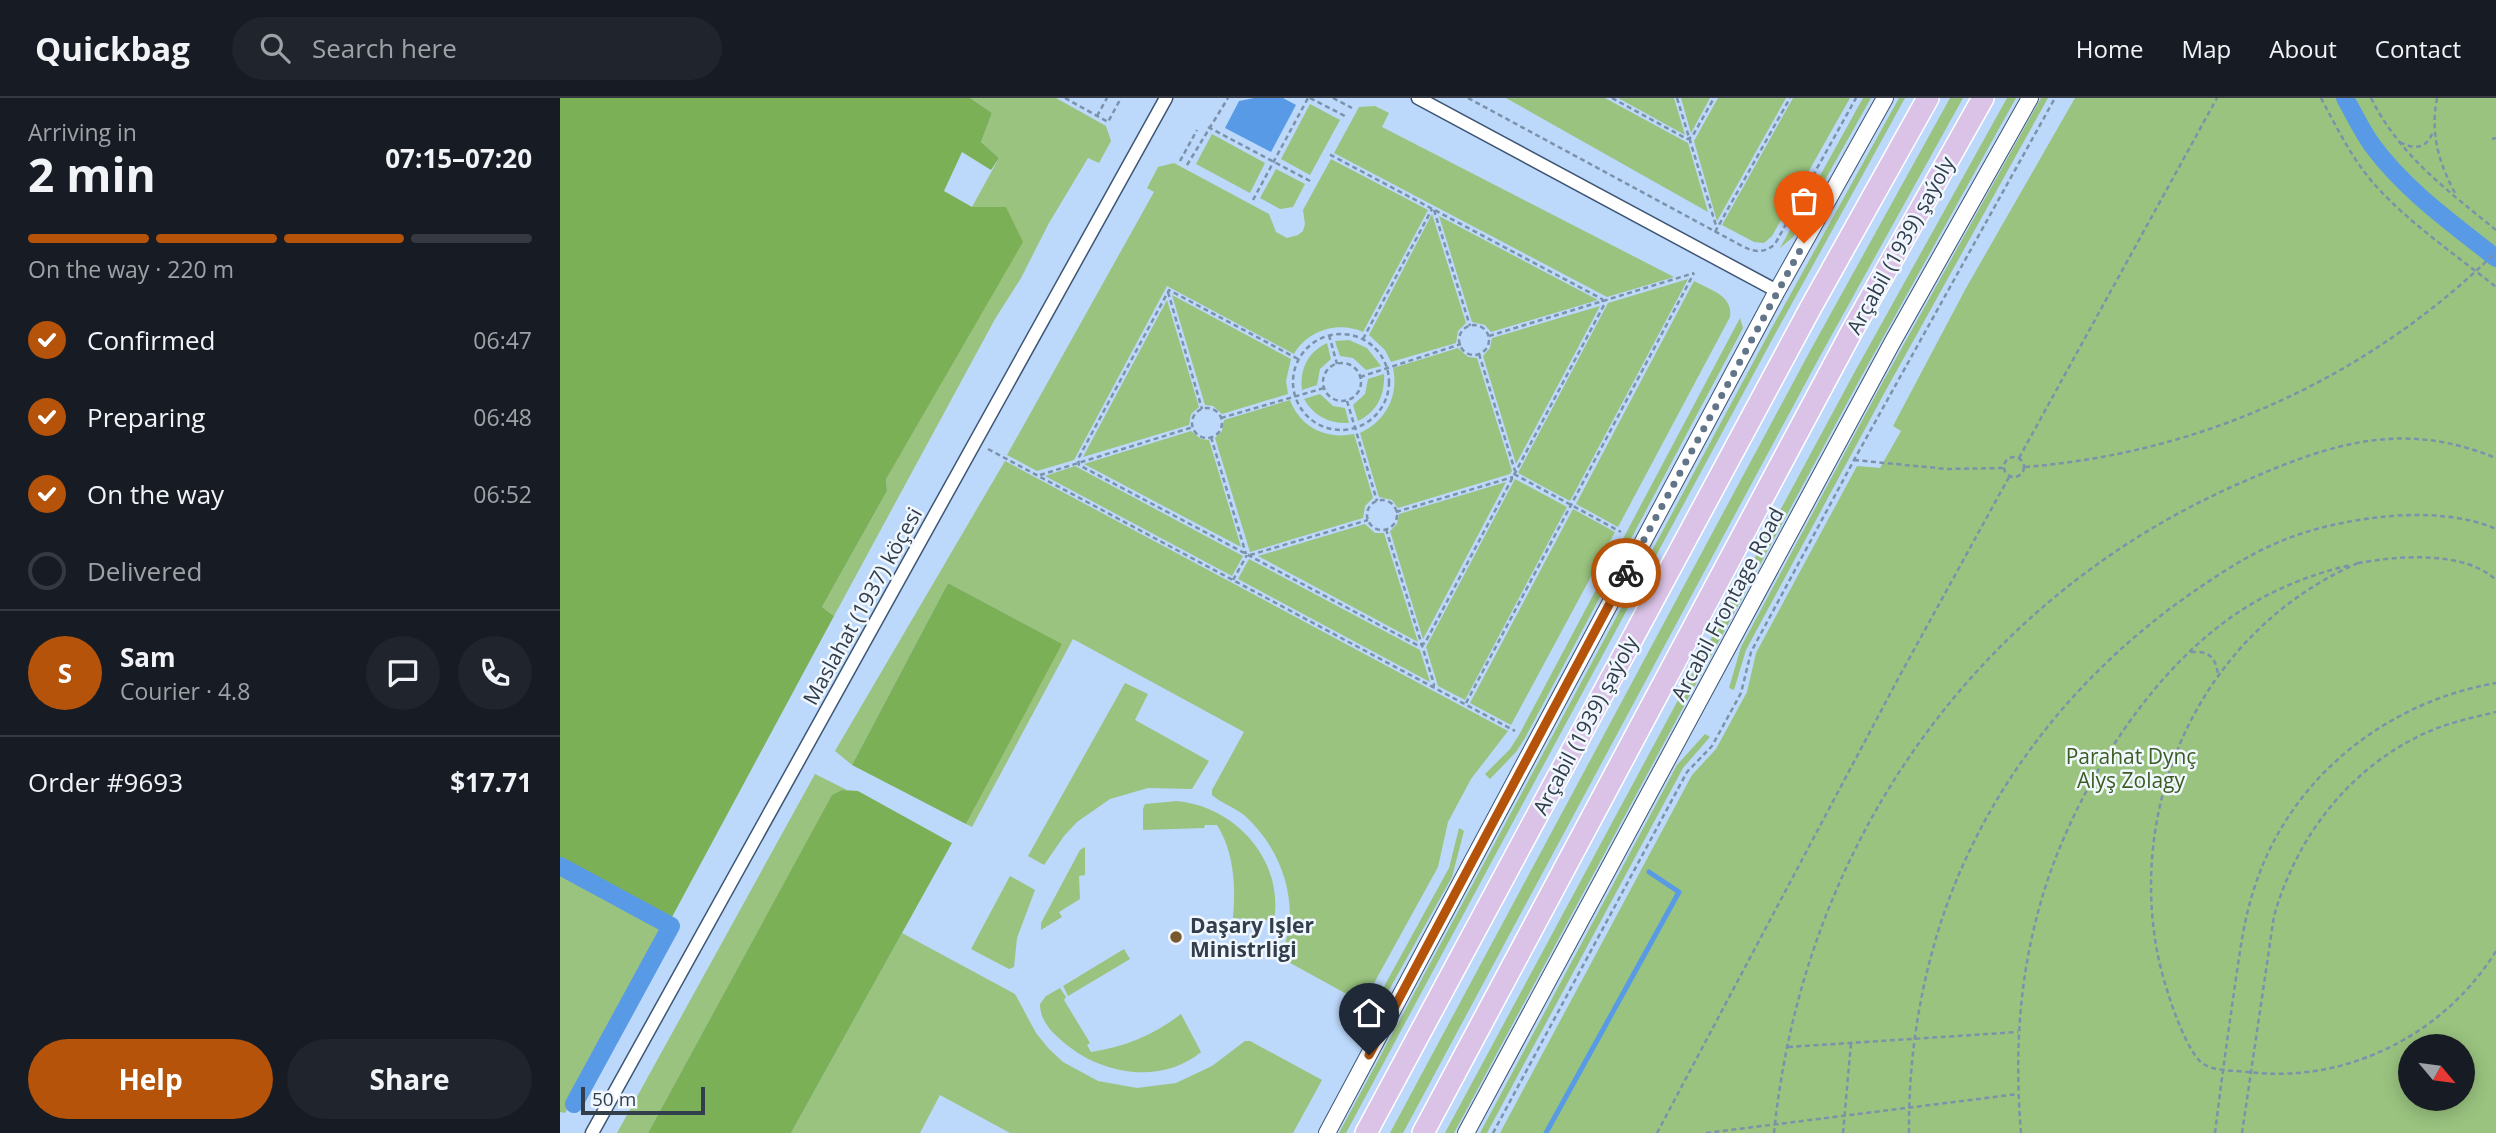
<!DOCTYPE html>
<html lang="en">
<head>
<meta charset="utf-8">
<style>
	:root { --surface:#171b24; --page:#20242c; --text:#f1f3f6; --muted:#9ea1a6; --line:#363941; --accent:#b45309 }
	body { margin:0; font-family:"Open Sans",sans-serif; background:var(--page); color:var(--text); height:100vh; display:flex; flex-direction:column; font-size:26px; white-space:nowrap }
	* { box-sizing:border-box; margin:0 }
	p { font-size:23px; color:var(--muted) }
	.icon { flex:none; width:38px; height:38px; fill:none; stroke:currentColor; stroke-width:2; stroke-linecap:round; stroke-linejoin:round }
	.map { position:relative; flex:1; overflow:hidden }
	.panel { display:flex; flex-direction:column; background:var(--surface); width:560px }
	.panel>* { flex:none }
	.needle { width:46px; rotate:119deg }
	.controls { position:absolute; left:1838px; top:936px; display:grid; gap:14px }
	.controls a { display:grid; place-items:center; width:77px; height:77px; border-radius:50%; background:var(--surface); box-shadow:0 4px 18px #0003; font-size:35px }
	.scale { position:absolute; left:21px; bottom:18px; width:124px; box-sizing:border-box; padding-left:7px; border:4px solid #323e4b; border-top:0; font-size:19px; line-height:24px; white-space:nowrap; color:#323e4b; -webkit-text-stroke:5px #f1f7fe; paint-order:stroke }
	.pin { position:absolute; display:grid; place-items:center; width:60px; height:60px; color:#fff; margin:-72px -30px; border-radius:50% 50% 50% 0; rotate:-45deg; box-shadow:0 0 7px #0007 }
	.pin .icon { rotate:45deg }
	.courier { position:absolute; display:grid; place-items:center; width:70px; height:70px; margin:-35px; border:5px solid #b45309; border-radius:50%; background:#fff; color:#222; box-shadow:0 2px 9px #0007 }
	.summary em { font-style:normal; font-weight:700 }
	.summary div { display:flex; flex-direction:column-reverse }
	.summary { display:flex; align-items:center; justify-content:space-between; height:119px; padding:0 28px }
	h1 { font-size:46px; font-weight:700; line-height:52px }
	.bar { display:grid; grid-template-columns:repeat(4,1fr); gap:10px 7px; align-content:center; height:84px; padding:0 28px }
	.bar i { height:9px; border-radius:5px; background:var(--line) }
	.bar .selected { background:var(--accent) }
	.bar p { grid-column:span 4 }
	.line { display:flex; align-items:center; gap:18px; padding:0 28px; border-top:2px solid var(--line) }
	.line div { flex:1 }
	.round { display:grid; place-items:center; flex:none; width:74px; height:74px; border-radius:37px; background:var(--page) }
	ol { padding:0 28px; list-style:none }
	li { display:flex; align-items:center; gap:21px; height:77px }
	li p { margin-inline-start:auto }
	li .icon { padding:7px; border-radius:50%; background:var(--accent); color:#fff; stroke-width:4 }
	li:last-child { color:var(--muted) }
	li i { width:38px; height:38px; border:4px solid var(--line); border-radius:50% }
	.cta { display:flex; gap:14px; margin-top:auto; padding:14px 28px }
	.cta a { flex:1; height:80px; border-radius:42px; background:var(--accent); color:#fff; font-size:28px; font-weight:700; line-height:80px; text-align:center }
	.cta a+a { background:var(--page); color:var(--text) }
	header { display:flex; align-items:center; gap:42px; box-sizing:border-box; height:98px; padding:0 35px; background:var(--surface); border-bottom:2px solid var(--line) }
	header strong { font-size:33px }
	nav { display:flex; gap:38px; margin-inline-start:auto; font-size:24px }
	.search { width:490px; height:63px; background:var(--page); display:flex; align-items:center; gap:18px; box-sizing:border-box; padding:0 24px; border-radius:38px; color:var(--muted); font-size:26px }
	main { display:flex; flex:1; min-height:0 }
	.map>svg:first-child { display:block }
	.green { fill:#9ac37f; fill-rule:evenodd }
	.forest { fill:#7bb057 }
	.water { fill:#599ae6 }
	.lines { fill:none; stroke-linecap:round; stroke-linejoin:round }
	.stream { stroke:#599ae6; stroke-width:5 }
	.canal { stroke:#599ae6; stroke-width:18 }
	.minor-casing { stroke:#3e5674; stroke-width:15 }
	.tertiary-casing { stroke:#3e5674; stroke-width:18 }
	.primary-casing { stroke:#fff; stroke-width:24 }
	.path { stroke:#7d92aa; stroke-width:2.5; stroke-dasharray:5 3.5; stroke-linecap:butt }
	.minor { stroke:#fff; stroke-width:12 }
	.tertiary { stroke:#fff; stroke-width:16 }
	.primary { stroke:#dac3e6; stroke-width:21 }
	.done { stroke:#627488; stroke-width:7; stroke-dasharray:0 12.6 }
	.route { stroke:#b45309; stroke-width:9 }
	.poi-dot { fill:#78592e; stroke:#f1f7fe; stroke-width:2.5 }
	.labels { text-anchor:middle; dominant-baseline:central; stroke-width:5; stroke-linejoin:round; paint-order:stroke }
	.street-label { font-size:21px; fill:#323e4b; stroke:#f1f7fe }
	.park-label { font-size:21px; fill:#3b5d21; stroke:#f1f7fe }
	.poi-label { font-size:21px; font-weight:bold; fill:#323e4b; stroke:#f1f7fe; text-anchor:start }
</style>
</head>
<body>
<header>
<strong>Quickbag</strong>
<div class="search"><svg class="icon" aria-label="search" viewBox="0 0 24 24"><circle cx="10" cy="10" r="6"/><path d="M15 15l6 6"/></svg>Search here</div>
<nav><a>Home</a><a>Map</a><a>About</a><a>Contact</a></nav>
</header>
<main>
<section class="panel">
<div class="summary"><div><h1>2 min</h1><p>Arriving in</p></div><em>07:15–07:20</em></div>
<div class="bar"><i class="selected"></i><i class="selected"></i><i class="selected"></i><i></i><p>On the way · 220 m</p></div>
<ol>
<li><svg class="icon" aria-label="check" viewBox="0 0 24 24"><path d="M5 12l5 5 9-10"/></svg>Confirmed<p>06:47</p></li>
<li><svg class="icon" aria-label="check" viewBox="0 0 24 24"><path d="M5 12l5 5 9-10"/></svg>Preparing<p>06:48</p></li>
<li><svg class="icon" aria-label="check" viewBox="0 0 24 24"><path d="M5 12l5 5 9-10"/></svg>On the way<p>06:52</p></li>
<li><i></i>Delivered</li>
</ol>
<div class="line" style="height:126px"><b class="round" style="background:var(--accent);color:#fff">S</b><div><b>Sam</b><p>Courier · 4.8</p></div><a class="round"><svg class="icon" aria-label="chat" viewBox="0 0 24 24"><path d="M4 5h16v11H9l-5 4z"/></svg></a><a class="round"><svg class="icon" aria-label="phone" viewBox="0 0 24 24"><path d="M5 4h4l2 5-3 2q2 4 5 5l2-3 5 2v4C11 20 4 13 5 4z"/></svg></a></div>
<div class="line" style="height:91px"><div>Order #9693</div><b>$17.71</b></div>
<div class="cta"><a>Help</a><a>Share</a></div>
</section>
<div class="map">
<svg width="1936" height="1035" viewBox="0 0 1936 1035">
	<rect width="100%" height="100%" fill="#bcd8fa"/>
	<g class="green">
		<polygon points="410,0 496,0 546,28 551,43 539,65 528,60 489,125 461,180 435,221 274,518 262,509 327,393 326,381 446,109 412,109 439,60 421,44 432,15"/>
		<polygon points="946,0 1045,0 1128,45 1148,114"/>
		<polygon points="1058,0 1114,0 1125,37"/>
		<polygon points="1121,0 1150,0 1131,35"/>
		<polygon points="1158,0 1226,0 1157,123 1134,43"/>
		<polygon points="1233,0 1290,0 1212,138 1204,145 1194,144 1162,127"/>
		<polygon points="1303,0 1311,0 1233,139 1220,150"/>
		<polygon points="1339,0 1345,0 1214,238 786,1035 779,1035 1209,235"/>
		<polygon points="1390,0 1403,0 1259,260 843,1035 830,1035 1249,255"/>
		<polygon points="1447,0 1456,0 1300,281 894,1035 885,1035 1293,277"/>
		<polygon points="1481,0 1488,0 1326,292 1186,552 1174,592 1169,590 1181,549 1320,289"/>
		<path d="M1515 0H1936V1035H940L1132 677 1156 651 1187 594 1196 555 1297 368 1320 370 1341 333 1333 328 1406 190ZM1850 948H1902V1001H1850Z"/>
		<polygon points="750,6 780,22 750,77 721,61"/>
		<polygon points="815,8 829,15 822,29 1114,179 1047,199 774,55 799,9"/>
		<polygon points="652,36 705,65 690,95 636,66"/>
		<path d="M771 61 868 112 803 234C778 223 748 232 734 256L607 188 514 362 477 373 447 357 594 94 587 90 598 69 614 65 709 116 716 134 727 140 738 137 743 133 745 126 743 112Z"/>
		<polygon points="716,71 745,86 733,109 720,111 700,100"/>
		<polygon points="872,116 906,225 898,233 896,245 831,264 825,252 809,237"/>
		<polygon points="879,118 1038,202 931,234 925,227 912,224"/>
		<polygon points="1128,181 1010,403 958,375 1048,205"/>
		<path d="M1134 183C1150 192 1173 197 1170 219L1058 429 1016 406Z"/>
		<polygon points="612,197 731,261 726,283 728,296 662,316 653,308 645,307"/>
		<polygon points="607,202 639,309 631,316 629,327 523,359"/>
		<polygon points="1040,208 956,366 923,258 930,250 932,240"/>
		<polygon points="1180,220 1183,230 965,640 956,654 930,681 925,676 950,651 959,637"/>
		<polygon points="789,242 807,250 821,268 806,272 793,260 780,258 775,243"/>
		<path d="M767 245 771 261 760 271 757 287 742 292C740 271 747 255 767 245Z"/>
		<path d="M898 250 908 259 917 260 952 373 950 376 838 410 832 402 819 399 800 335C826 323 839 298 833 270Z"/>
		<path d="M824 276C825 297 817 314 798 323L793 307 805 296 808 281Z"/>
		<path d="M760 296 773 308 785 310 789 325C769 326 754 318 744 301Z"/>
		<path d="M730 302C740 329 766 342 794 336L813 400 805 408 803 420 690 454 655 340 662 333 664 322Z"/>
		<polygon points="631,333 641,341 649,342 681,449 524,366"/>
		<path d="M445 363 948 633 911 681 888 724 878 769 803 905 723 861C724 846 730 833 730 818 730 779 713 743 684 717 674 709 661 705 652 697V692L684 634 513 541 412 729 406 726 501 546 388 485 292 667 275 653Z"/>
		<polygon points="515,368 683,458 672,478 485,378"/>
		<polygon points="955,381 1007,409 905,602 878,588 866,549"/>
		<polygon points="946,384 863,541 830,433 837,426 839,416"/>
		<polygon points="1013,411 1055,434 951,627 910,605"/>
		<polygon points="805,426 815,435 824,435 858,544 698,458"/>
		<polygon points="689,461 860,552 870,584 678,481"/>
		<polygon points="565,585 588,596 575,622 649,663 632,691 588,690 550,701 517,724 504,738 484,767 468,758"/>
		<polygon points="1145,636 1150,639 1123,670 927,1035 920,1035 1117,667"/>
		<polygon points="255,676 287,692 282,692 272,698 88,1035 57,1035"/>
		<path d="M617 703C676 709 724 762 714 823L673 820C676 788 674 754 657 727H645L644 730 583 732V711L585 706Z"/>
		<polygon points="899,730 904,733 892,779 824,901 815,905 889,770"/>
		<polygon points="525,749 525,777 519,778 520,801 499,814 502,819 481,832 481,825 520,752"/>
		<polygon points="0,771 107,830 5,1015 0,1014"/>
		<polygon points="450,778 475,792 457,840 454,869 449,871 411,851"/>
		<polygon points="342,835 455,896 476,935 489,951 503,964 538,983 577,990 616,985 652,968 685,943 690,943 762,982 733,1035 450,1035 380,997 360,1035 231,1035"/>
		<polygon points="564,851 570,861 508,898 503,888"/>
		<path d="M500 890 506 899 504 902 530 945 527 947 531 954C565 949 594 937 621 916L641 954C600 988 538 976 501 942 490 933 480 921 480 906L486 898Z"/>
	</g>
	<g class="forest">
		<polygon points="0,0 410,0 432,15 421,44 439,60 431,72 402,54 384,93 412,109 446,109 463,144 326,381 327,393 262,509 274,518 112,819 0,759"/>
		<polygon points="388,485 502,546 406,726 292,667"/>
		<polygon points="282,692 298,693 392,745 231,1035 88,1035 272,697"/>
	</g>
	<polygon class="water" points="694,0 723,0 736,7 711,54 665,30 679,3"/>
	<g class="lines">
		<polyline class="stream" points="986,1035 1119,794 1089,774"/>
		<g class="canal">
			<path d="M1785 0C1794 16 1802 33 1812 47 1845 92 1893 126 1936 160"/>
			<polyline points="0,768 111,828 14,1006"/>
		</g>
		<defs>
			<g id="minor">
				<polyline points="858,0 1217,193"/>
				<polyline points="32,1035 606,0"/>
			</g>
			<g id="tertiary">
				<polyline points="767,1035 1217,193 1325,0"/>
				<polyline points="906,1035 1332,245 1470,0"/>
			</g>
			<g id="primary">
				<polyline points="806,1035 1251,209 1368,0"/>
				<polyline points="863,1035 1293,231 1423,0"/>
			</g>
		</defs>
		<use href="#minor" class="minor-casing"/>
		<use href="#tertiary" class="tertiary-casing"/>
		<use href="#primary" class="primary-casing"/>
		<g class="path">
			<polyline points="505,0 548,24 561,0"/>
			<polyline points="750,0 787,19"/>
			<polyline points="773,0 792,10"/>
			<path d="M908 0 1182 148C1195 155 1205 155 1215 146L1296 0"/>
			<polyline points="1052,0 1127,41 1132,39 1154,0"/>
			<polyline points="1117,0 1157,131"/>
			<path d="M1761 0C1777 30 1792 61 1815 87 1849 125 1896 157 1936 189"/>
			<path d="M1811 0C1840 58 1887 92 1936 132"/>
			<path d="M1877 0C1870 37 1879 65 1896 97"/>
			<polyline points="537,18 547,0"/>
			<polyline points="648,29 752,84"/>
			<polyline points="1932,41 1936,40"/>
			<path d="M1840 44C1855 52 1866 51 1873 34"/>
			<polyline points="620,63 637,32"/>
			<polyline points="627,67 668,0"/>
			<polyline points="693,102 748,0"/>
			<polyline points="874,112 910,228"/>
			<polyline points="1155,134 1230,0"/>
			<polyline points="608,194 642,311"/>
			<circle cx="914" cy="242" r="15"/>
			<circle cx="781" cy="284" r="48"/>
			<polyline points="769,237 777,266"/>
			<polyline points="929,238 1134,175"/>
			<polyline points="803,241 872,111"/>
			<polyline points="919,256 955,373"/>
			<polyline points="738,261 609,192 518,361 519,367 859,548 865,545 1044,207 1042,201 767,55"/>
			<circle cx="782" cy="284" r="19"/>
			<polyline points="800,279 901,246"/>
			<polyline points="787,303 817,403"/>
			<circle cx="647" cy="325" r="15"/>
			<polyline points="661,320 764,290"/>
			<polyline points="651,339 686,456"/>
			<polyline points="428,351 955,633"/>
			<circle cx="1454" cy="369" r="10"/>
			<polyline points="1459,360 1657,0"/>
			<polyline points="1294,362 1387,371 1444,370"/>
			<path d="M1465 369C1643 355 1809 279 1936 154"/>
			<polyline points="954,376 1061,434"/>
			<polyline points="480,377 633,329"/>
			<circle cx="822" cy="417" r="15"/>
			<polyline points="836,414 953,379"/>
			<polyline points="826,431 874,586 873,589"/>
			<polyline points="690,457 808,422"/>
			<path d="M1798 465C1646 531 1566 698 1598 858 1603 883 1621 941 1638 961 1648 974 1673 972 1688 974 1786 986 1884 937 1936 853"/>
			<path d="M1798 465C1838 458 1904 452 1936 482"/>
			<polyline points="673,482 687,457"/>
			<path d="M1631 554C1649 553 1655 558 1658 576"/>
			<polyline points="906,605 1134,175"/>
			<polyline points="1228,949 1458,934"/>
			<polyline points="933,1035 1127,674 1152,648 1181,595 1191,554 1294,362 1495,0"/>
			<polyline points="1097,1035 1339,579 1449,379"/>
			<polyline points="1146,1035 1458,996"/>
			<path d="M1214 1035C1243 746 1417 498 1685 383 1772 345 1843 322 1936 360"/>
			<polyline points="1283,1035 1291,945"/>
			<path d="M1349 1035C1348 945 1366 849 1403 767 1453 655 1535 561 1636 492 1662 474 1690 456 1719 444 1752 430 1786 423 1821 419 1857 415 1903 416 1936 431"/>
			<path d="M1461 1035C1455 962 1458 890 1477 818 1502 718 1572 598 1653 533 1693 500 1741 478 1791 467"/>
			<path d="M1655 1035C1661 985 1668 936 1675 887 1680 853 1684 820 1695 788 1730 680 1826 604 1936 585"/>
			<path d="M1682 1035 1714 818C1736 741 1786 674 1859 638 1883 626 1910 620 1936 614"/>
		</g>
		<use href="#minor" class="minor"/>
		<use href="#tertiary" class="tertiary"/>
		<use href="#primary" class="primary"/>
	</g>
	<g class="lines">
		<polyline class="done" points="1066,475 1244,145"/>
		<polyline class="route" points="809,957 1066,475"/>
	</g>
	<circle class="poi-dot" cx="616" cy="839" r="7"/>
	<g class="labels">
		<g class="street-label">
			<text transform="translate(1340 147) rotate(-61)">Arçabil (1939) şaýoly</text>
			<text transform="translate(1167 506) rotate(-62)">Arcabil Frontage Road</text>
			<text transform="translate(302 508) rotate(-61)">Maslahat (1937) köçesi</text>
			<text transform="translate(1025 627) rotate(-62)">Arçabil (1939) şaýoly</text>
		</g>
		<g class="park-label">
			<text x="1571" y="658">Parahat Dynç<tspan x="1571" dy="24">Alyş Zolagy</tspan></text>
		</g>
		<g class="poi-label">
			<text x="630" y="827">Daşary Işler<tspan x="630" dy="24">Ministrligi</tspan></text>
		</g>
	</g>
</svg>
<div class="controls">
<a><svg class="needle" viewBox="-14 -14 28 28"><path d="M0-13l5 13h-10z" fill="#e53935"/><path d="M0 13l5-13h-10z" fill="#9ea1a6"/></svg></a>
</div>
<div class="scale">50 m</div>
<div class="pin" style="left:1244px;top:145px;background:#ea580c"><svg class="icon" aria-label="bag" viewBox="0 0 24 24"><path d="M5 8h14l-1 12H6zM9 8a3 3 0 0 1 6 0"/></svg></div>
<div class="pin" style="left:809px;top:957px;background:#1f2937"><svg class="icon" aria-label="home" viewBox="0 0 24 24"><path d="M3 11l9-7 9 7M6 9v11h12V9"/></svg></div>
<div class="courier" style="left:1066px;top:475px"><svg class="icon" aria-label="bike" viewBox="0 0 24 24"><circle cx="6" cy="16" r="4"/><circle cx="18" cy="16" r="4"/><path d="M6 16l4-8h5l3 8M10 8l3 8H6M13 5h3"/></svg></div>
</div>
</main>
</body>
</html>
